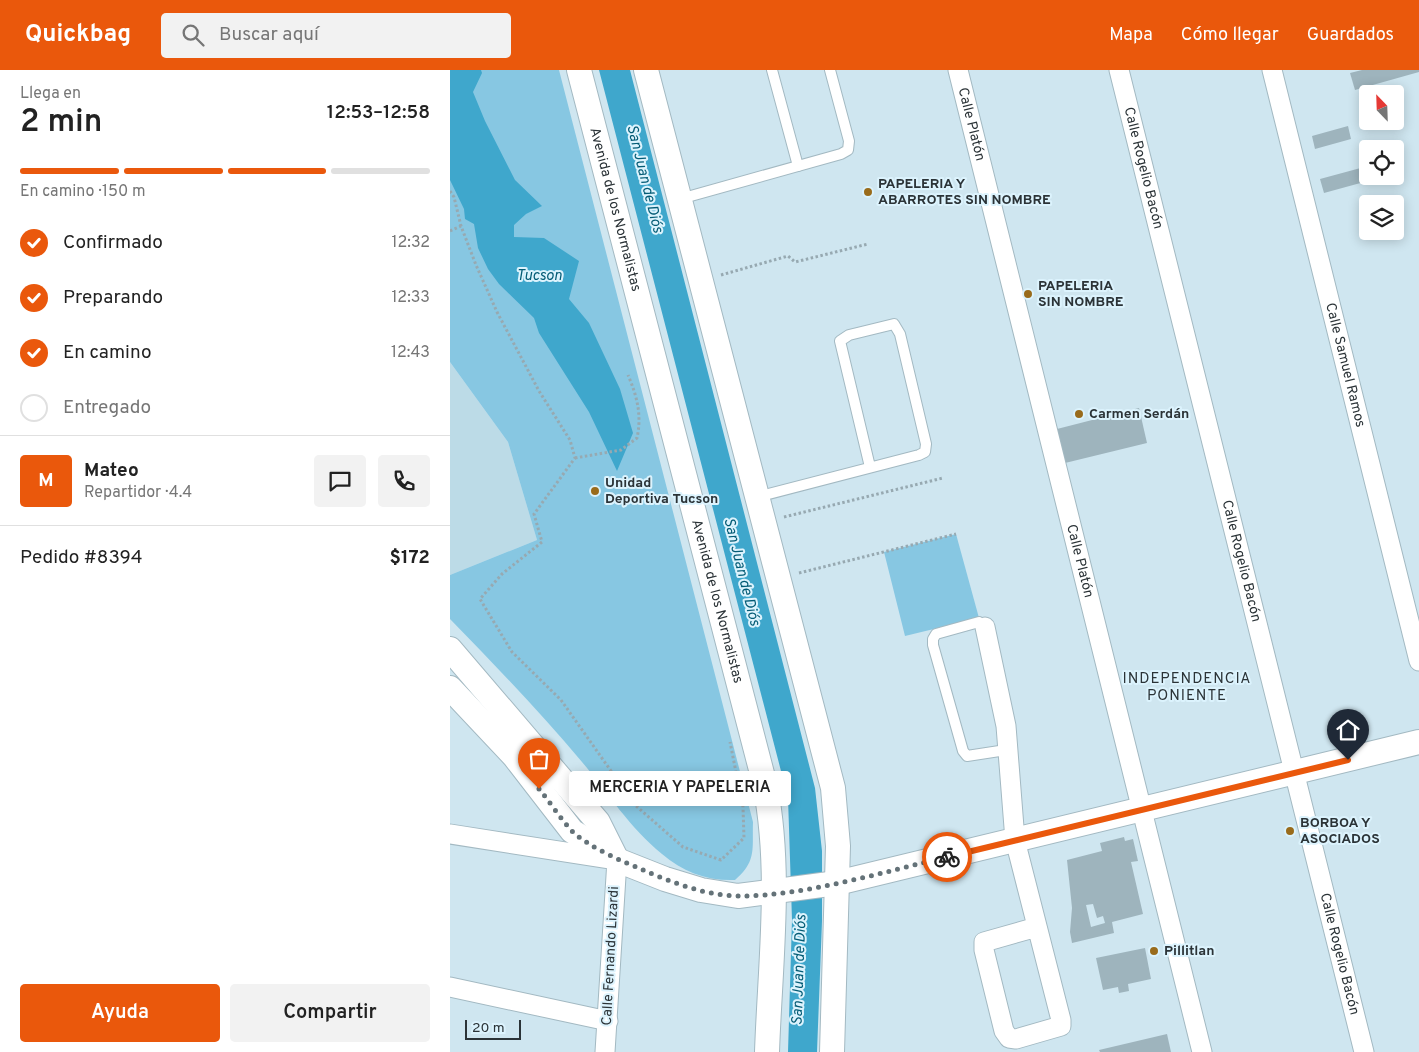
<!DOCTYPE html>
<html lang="es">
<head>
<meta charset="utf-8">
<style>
	:root { --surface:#fff; --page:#f2f2f2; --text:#222; --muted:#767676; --line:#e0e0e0; --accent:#ea580c }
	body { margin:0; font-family:Overpass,sans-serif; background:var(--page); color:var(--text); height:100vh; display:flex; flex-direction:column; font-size:19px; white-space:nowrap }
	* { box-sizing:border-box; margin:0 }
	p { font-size:16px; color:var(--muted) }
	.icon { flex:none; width:28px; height:28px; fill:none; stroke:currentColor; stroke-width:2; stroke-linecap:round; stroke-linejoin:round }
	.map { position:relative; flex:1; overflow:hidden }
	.panel { display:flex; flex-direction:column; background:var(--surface); width:450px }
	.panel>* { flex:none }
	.needle { width:32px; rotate:337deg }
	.buttons { position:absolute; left:909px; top:15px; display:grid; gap:10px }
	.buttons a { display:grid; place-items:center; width:45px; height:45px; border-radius:5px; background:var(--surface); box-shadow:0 2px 12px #0003; font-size:25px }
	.scale { position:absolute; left:15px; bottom:12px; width:56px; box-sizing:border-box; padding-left:5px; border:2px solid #2b3337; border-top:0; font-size:14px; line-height:18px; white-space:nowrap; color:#2b3337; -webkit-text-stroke:4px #dcf3fd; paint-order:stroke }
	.pin { position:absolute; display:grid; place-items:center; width:42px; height:42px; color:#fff; margin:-51px -21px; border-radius:50% 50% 50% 0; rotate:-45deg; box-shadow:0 0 5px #0007 }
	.pin .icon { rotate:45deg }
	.courier { position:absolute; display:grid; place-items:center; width:50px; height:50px; margin:-25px; border:4px solid #ea580c; border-radius:50%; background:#fff; color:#222; box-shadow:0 1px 6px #0007 }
	.bubble { position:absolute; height:35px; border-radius:5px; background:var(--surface); box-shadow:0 2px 12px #0003; font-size:16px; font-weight:600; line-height:35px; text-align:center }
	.head em { font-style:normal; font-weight:600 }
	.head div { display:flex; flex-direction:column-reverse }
	.head { display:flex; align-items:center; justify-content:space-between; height:85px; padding:0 20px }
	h1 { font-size:32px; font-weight:600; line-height:38px }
	.bar { display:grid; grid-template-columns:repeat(4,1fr); gap:8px 5px; align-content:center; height:60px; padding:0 20px }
	.bar i { height:6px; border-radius:4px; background:var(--line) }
	.bar .on { background:var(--accent) }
	.bar p { grid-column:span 4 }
	.line { display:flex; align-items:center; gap:12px; padding:0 20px; border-top:1px solid var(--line) }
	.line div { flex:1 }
	.round { display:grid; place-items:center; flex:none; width:52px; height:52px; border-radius:5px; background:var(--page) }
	ol { padding:0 20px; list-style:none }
	li { display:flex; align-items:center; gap:15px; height:55px }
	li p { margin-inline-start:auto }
	li .icon { padding:5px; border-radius:50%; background:var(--accent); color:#fff; stroke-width:4 }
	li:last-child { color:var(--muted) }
	li i { width:28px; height:28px; border:2px solid var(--line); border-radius:50% }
	.primary-button { display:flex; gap:10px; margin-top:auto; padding:10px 20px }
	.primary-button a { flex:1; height:58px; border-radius:5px; background:var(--accent); color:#fff; font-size:20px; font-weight:600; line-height:58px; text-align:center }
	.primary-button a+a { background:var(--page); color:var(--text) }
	header { display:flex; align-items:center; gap:30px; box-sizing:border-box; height:70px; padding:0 25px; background:var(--accent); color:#fff }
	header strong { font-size:24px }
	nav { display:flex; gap:28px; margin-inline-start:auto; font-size:18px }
	.search { width:350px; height:45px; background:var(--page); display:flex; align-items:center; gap:12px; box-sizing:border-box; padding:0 18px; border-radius:5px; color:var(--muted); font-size:19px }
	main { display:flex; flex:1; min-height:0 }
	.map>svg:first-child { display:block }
	.built { fill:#bcdbe7 }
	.green { fill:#87c7e2 }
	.water { fill:#3fa7cc }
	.building { fill:#9eb4bd; fill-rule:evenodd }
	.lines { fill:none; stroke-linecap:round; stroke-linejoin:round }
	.service-casing { stroke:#a3b9c2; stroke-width:12 }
	.minor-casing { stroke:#a3b9c2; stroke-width:21 }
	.tertiary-casing { stroke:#a3b9c2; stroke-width:26 }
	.path { stroke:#97a9b1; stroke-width:3; stroke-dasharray:2.5 2.5; stroke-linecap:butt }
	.service { stroke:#fff; stroke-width:10 }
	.minor { stroke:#fff; stroke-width:19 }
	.tertiary { stroke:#fff; stroke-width:24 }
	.done { stroke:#647278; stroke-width:5; stroke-dasharray:0 9 }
	.route { stroke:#ea580c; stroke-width:6 }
	.poi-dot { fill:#996b1b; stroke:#dcf3fd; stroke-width:2 }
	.labels { text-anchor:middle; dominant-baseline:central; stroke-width:4; stroke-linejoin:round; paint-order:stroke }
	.street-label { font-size:14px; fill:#2b3337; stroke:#dcf3fd }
	.poi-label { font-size:14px; font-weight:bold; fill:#2b3337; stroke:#dcf3fd; text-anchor:start }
	.water-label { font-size:15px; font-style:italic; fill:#035b75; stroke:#dcf3fd }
	.neighbourhood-label { font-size:15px; letter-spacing:1px; fill:#2b3337; stroke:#dcf3fd }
</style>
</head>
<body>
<header>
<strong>Quickbag</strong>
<div class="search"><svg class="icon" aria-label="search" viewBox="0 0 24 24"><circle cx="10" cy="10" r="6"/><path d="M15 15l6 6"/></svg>Buscar aquí</div>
<nav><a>Mapa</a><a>Cómo llegar</a><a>Guardados</a></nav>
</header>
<main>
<section class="panel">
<div class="head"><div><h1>2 min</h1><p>Llega en</p></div><em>12:53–12:58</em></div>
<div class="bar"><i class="on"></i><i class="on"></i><i class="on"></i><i></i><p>En camino · 150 m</p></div>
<ol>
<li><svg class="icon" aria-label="check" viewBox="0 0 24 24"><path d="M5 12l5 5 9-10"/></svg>Confirmado<p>12:32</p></li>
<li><svg class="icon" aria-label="check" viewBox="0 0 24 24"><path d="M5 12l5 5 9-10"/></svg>Preparando<p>12:33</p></li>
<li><svg class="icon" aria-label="check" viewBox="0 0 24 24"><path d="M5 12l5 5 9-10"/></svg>En camino<p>12:43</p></li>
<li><i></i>Entregado</li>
</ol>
<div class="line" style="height:90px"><b class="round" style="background:var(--accent);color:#fff">M</b><div><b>Mateo</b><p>Repartidor · 4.4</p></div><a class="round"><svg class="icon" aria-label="chat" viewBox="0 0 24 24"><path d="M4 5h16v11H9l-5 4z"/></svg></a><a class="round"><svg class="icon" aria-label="phone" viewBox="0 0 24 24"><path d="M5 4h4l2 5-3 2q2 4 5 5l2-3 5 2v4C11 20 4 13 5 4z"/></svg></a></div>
<div class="line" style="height:65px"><div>Pedido #8394</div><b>$172</b></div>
<div class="primary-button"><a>Ayuda</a><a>Compartir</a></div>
</section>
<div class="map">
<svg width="969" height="982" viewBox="0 0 969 982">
	<rect width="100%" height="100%" fill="#cfe6f0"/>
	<polygon class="built" points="0,292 58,372 87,470 0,505"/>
	<g class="green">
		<path d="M0 0H109L303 752C302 779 307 791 285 810 257 811 233 802 212 784 180 758 158 723 132 692 90 642 45 595 0 549V505L87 470 58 372 0 292Z"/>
		<polygon points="506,464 529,548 455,566 434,482"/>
	</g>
	<g class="water">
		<polygon points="0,0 31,0 32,3 23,22 35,51 65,110 92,136 76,144 64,155 64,167 94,168 129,191 119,229 139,253 170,319 183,363 167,401 139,342 89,263 84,248 49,214 38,199 28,178 24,154 15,149 14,139 0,110"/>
		<polygon points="149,0 180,0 365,718 372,781 372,851 367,982 338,982 342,850 338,728"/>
	</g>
	<g class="building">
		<polygon points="912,0 969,0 969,2 905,20 900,3"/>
		<polygon points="898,56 901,69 865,79 862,66"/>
		<polygon points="918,96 918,106 925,106 925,109 874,123 870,109"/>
		<polygon points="689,338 697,373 615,393 607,359"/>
		<path d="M674 767 675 771 683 769 688 791 681 792 693 844 662 852 664 863 622 873 620 862 622 838 617 790 652 781 650 773ZM643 834 647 848 653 846 655 853 641 857 636 835Z"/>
		<polygon points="695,878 701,909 678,914 679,921 669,923 668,917 653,920 646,888"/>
		<polygon points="717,964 721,982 650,982 649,980"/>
	</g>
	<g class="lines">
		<defs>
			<g id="service">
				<polyline points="322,0 348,96"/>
				<polyline points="230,129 391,84 398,80 399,71 380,0"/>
				<polyline points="307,427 469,385 475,382 476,374 450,264 444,254 399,265 390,271 420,397"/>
				<polyline points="535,557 529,552 486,564 483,569 483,575 513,681 517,686 556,680"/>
			</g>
			<g id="minor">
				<path id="s1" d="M508 0 752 982"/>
				<path id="s2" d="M669 0 914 982"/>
				<path id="s3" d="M822 0 969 591"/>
				<polyline points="535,557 556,656 565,770 611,950 611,956 566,969 559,968 554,961 534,880 534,872 587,857"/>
				<polyline points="0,764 167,790 155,982"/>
				<polyline points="0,917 158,951"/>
			</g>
			<g id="tertiary">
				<path id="s4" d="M129 0 315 715C332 802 320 894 317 982"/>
				<polyline points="196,0 383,718 388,776 382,982"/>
				<polyline points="0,579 148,752 166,788"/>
				<polyline points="0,618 64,686 122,761 167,790 215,809 251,820 288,826 387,813 969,672"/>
			</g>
		</defs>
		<use href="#service" class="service-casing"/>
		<use href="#minor" class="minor-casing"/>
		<use href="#tertiary" class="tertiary-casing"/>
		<g class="path">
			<polyline points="0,121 4,127 11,156 26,195 47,242 89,321 120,370 125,388 84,444 92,472 52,504 30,529 62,582 111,630 185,735 233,777 271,790 294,768 293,737 280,672"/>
			<polyline points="0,161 11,156"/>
			<polyline points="271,205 338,186 345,192 418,174"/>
			<path d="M125 388 171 380 187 368C192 345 187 326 178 305"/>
			<polyline points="334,447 493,408"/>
			<polyline points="349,503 506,464"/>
		</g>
		<use href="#service" class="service"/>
		<use href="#minor" class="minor"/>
		<use href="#tertiary" class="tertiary"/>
	</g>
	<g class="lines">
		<path class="done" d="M89 719C100 732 110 748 122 761 137 776 171 791 191 799 221 812 256 826 289 826 355 826 433 802 497 787"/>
		<polyline class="route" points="497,787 898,690"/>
	</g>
	<g class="poi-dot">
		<circle cx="418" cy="122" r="5"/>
		<circle cx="578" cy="224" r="5"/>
		<circle cx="629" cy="344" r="5"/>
		<circle cx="145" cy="421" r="5"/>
		<circle cx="840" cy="761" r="5"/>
		<circle cx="704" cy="881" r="5"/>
	</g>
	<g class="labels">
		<g class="street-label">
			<text stroke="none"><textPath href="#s1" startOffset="56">Calle Platón</textPath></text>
			<text stroke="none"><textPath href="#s2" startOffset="101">Calle Rogelio Bacón</textPath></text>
			<text stroke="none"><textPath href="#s4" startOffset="144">Avenida de los Normalistas</textPath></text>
			<text stroke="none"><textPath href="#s3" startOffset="304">Calle Samuel Ramos</textPath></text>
			<text stroke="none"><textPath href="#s1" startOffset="506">Calle Platón</textPath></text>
			<text stroke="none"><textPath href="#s2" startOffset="506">Calle Rogelio Bacón</textPath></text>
			<text stroke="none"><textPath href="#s4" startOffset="549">Avenida de los Normalistas</textPath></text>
			<text stroke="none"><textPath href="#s2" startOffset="911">Calle Rogelio Bacón</textPath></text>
			<text transform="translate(161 886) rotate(-87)">Calle Fernando Lizardi</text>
		</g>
		<g class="poi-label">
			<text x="428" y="114">PAPELERIA Y<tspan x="428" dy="16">ABARROTES SIN NOMBRE</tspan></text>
			<text x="588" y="216">PAPELERIA<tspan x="588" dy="16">SIN NOMBRE</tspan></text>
			<text x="639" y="344">Carmen Serdán</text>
			<text x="155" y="413">Unidad<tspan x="155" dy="16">Deportiva Tucson</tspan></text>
			<text x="850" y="753">BORBOA Y<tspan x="850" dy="16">ASOCIADOS</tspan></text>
			<text x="714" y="881">Pillitlan</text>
		</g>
		<g class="water-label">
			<text transform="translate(194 109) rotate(76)">San Juan de Diós</text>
			<text x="89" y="206">Tucson</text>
			<text transform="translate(291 502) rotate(76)">San Juan de Diós</text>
			<text transform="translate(350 900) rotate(-88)">San Juan de Diós</text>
		</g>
		<g class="neighbourhood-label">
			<text x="737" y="609">INDEPENDENCIA<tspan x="737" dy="17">PONIENTE</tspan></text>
		</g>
	</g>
</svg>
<div class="buttons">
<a><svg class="needle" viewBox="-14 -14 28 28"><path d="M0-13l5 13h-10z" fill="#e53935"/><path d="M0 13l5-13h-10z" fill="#767676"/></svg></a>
<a><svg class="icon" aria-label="locate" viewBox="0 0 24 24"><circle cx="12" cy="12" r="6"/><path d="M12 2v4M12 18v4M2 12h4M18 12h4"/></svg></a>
<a><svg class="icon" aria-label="layers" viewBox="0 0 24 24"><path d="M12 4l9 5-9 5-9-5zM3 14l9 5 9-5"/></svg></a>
</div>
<div class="scale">20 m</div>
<div class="pin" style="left:89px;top:719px;background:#ea580c"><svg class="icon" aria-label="bag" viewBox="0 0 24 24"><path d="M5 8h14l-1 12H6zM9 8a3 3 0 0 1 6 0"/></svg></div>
<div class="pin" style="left:898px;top:690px;background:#1f2937"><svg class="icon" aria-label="home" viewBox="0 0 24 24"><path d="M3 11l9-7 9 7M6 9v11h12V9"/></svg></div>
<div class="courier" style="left:497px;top:787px"><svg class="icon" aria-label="bike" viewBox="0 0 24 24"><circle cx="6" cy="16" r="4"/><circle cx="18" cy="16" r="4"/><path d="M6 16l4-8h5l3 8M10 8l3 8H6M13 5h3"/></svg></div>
<div class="bubble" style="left:119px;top:701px;width:222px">MERCERIA Y PAPELERIA</div>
</div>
</main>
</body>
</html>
